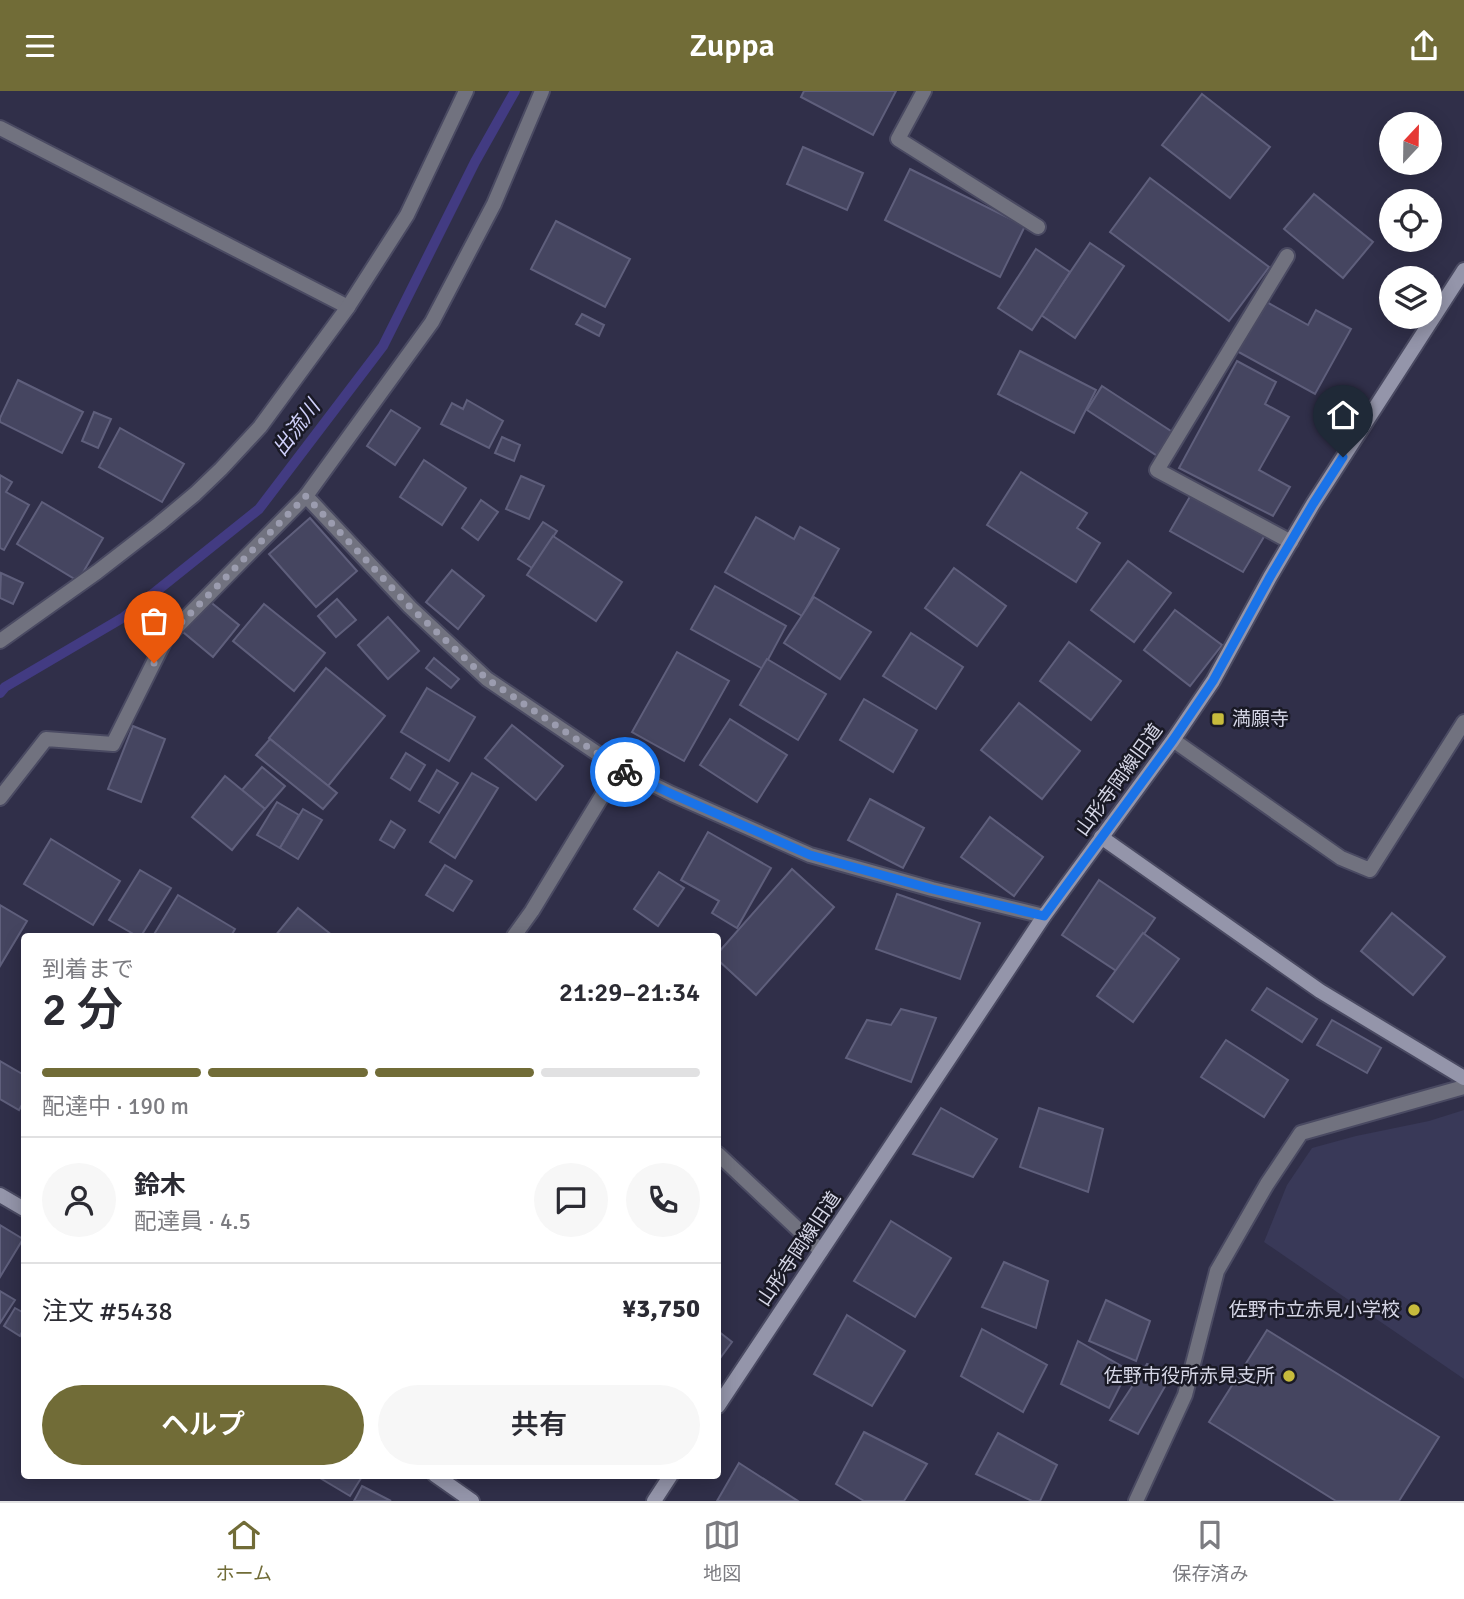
<!DOCTYPE html>
<html lang="ja">
<head>
<meta charset="utf-8">
<style>
	:root { --surface:#fff; --page:#f7f7f7; --text:#2b2b33; --muted:#7c7c81; --line:#e1e1e2; --accent:#716c37 }
	body { margin:0; font-family:Signika,"Noto Sans JP",sans-serif; background:var(--page); color:var(--text); height:100vh; display:flex; flex-direction:column; font-size:26px; white-space:nowrap }
	* { box-sizing:border-box; margin:0 }
	p { font-size:23px; color:var(--muted) }
	.icon { flex:none; width:38px; height:38px; fill:none; stroke:currentColor; stroke-width:2; stroke-linecap:round; stroke-linejoin:round }
	.map { position:relative; flex:1; overflow:hidden }
	.panel { position:absolute; left:21px; top:842px; width:700px; height:546px; display:flex; flex-direction:column; background:var(--surface); border-radius:7px; box-shadow:0 4px 18px #0003 }
	.panel>* { flex:none }
	.needle { width:46px; rotate:22deg }
	.buttons { position:absolute; left:1379px; top:21px; display:grid; gap:14px }
	.buttons a { display:grid; place-items:center; width:63px; height:63px; border-radius:50%; background:var(--surface); box-shadow:0 4px 18px #0003; font-size:35px }
	.pin { position:absolute; display:grid; place-items:center; width:60px; height:60px; color:#fff; margin:-72px -30px; border-radius:50% 50% 50% 0; rotate:-45deg; box-shadow:0 0 7px #0007 }
	.pin .icon { rotate:45deg }
	.courier { position:absolute; display:grid; place-items:center; width:70px; height:70px; margin:-35px; border:5px solid #1a73e8; border-radius:50%; background:#fff; color:#222; box-shadow:0 2px 9px #0007 }
	.summary em { font-style:normal; font-weight:600 }
	.summary div { display:flex; flex-direction:column-reverse }
	.summary { display:flex; align-items:center; justify-content:space-between; height:119px; padding:0 21px }
	h1 { font-size:46px; font-weight:600; line-height:52px }
	.bar { display:grid; grid-template-columns:repeat(4,1fr); gap:10px 7px; align-content:center; height:84px; padding:0 21px }
	.bar i { height:9px; border-radius:5px; background:var(--line) }
	.bar .current { background:var(--accent) }
	.bar p { grid-column:span 4 }
	.line { display:flex; align-items:center; gap:18px; padding:0 21px; border-top:2px solid var(--line) }
	.line div { flex:1 }
	.round { display:grid; place-items:center; flex:none; width:74px; height:74px; border-radius:37px; background:var(--page) }
	.cta { display:flex; gap:14px; margin-top:auto; padding:14px 21px }
	.cta a { flex:1; height:80px; border-radius:42px; background:var(--accent); color:#fff; font-size:28px; font-weight:600; line-height:80px; text-align:center }
	.cta a+a { background:var(--page); color:var(--text) }
	header { display:flex; justify-content:space-between; align-items:center; height:91px; padding:0 21px; background:var(--accent); color:#fff; font-size:32px; font-weight:600 }
	.tabs { display:flex; justify-content:space-around; align-items:center; height:98px; border-top:2px solid var(--line); background:var(--surface); font-size:19px; color:var(--muted) }
	.tabs a { display:grid; justify-items:center; gap:4px }
	.tabs .current { color:var(--accent) }
	.map>svg:first-child { display:block }
	.built { fill:#393958 }
	.lines { fill:none; stroke-linecap:round; stroke-linejoin:round }
	.stream { stroke:#423b82; stroke-width:10 }
	.building { fill:#454560; stroke:#5f5f7c; stroke-width:2 }
	.lane-casing { stroke:#4a4a62; stroke-width:18 }
	.street-casing { stroke:#4a4a62; stroke-width:18 }
	.secondary-casing { stroke:#4a4a62; stroke-width:18 }
	.lane { stroke:#71727f; stroke-width:14 }
	.street { stroke:#71727f; stroke-width:14 }
	.secondary { stroke:#9495aa; stroke-width:14 }
	.done { stroke:#9b9caf; stroke-width:7; stroke-dasharray:0 12.6 }
	.route { stroke:#1a73e8; stroke-width:9 }
	.poi-dot { fill:#c7bb3c; stroke:#191925; stroke-width:2.5 }
	.labels { text-anchor:middle; dominant-baseline:central; stroke-width:5; stroke-linejoin:round; paint-order:stroke }
	.poi-label { font-size:19px; fill:#d5d6e6; stroke:#191925; text-anchor:end }
	.street-label { font-size:19px; fill:#d5d6e6; stroke:#191925 }
	.water-label { font-size:21px; font-style:italic; fill:#cfd0fa; stroke:#191925 }
</style>
</head>
<body>
<header><svg class="icon" aria-label="menu" viewBox="0 0 24 24"><path d="M4 6h16M4 12h16M4 18h16"/></svg>Zuppa<svg class="icon" aria-label="share" viewBox="0 0 24 24"><path d="M12 15V3M7 8l5-5 5 5M5 13v7h14v-7"/></svg></header>
<div class="map">
<svg width="1464" height="1410" viewBox="0 0 1464 1410">
	<rect width="100%" height="100%" fill="#302f49"/>
	<polygon class="built" points="1464,1019 1464,1288 1264,1151 1287,1094 1312,1057 1356,1045 1429,1030"/>
	<g class="lines">
		<polyline class="stream" points="0,602 5,596 124,526 259,418 383,255 475,71 515,0"/>
	</g>
	<g class="building">
		<polygon points="804,0 896,0 873,44 801,6"/>
		<polygon points="1202,3 1270,56 1230,107 1162,54"/>
		<polygon points="803,56 863,82 847,119 787,93"/>
		<polygon points="910,78 1025,135 1000,186 885,129"/>
		<polygon points="1150,87 1269,176 1229,230 1110,141"/>
		<polygon points="1314,103 1373,151 1343,187 1284,138"/>
		<polygon points="556,130 630,168 605,216 531,178"/>
		<polygon points="1090,152 1124,175 1075,247 1041,224"/>
		<polygon points="1036,158 1070,181 1032,239 998,217"/>
		<polygon points="1263,209 1308,234 1316,219 1351,238 1315,303 1235,259"/>
		<polygon points="582,223 604,234 599,245 576,233"/>
		<polygon points="1020,260 1096,299 1074,342 998,303"/>
		<polygon points="1237,270 1276,291 1265,313 1289,326 1259,379 1290,396 1273,425 1179,377"/>
		<polygon points="18,289 83,321 62,362 0,331 0,327"/>
		<polygon points="1102,295 1174,342 1159,366 1087,319"/>
		<polygon points="467,309 503,330 489,357 441,333 452,312 463,318"/>
		<polygon points="391,319 420,337 395,374 367,355"/>
		<polygon points="94,321 111,328 98,357 82,350"/>
		<polygon points="120,337 184,373 162,411 99,376"/>
		<polygon points="502,346 520,354 514,370 495,362"/>
		<polygon points="424,369 466,397 442,434 400,406"/>
		<polygon points="1021,381 1087,422 1077,437 1100,452 1076,491 987,434"/>
		<polygon points="0,384 12,391 6,401 29,414 4,459 0,457"/>
		<polygon points="521,385 544,395 529,428 506,418"/>
		<polygon points="1192,402 1265,444 1243,481 1170,440"/>
		<polygon points="481,409 498,421 478,449 462,437"/>
		<polygon points="42,411 103,447 78,490 17,453"/>
		<polygon points="756,426 794,448 800,436 839,458 802,525 725,481"/>
		<polygon points="310,427 357,480 316,516 269,463"/>
		<polygon points="543,431 557,440 532,477 518,468"/>
		<polygon points="553,445 622,491 596,530 527,484"/>
		<polygon points="1128,470 1171,502 1134,551 1091,519"/>
		<polygon points="954,477 1006,515 977,555 925,517"/>
		<polygon points="452,479 484,505 458,538 426,511"/>
		<polygon points="1,482 23,492 13,513 0,507"/>
		<polygon points="715,495 786,535 763,578 691,538"/>
		<polygon points="814,506 871,541 840,588 784,552"/>
		<polygon points="337,508 356,529 336,546 318,525"/>
		<polygon points="208,509 239,534 213,566 183,541"/>
		<polygon points="264,513 325,562 294,600 233,550"/>
		<polygon points="1175,519 1222,554 1190,595 1144,559"/>
		<polygon points="388,526 419,560 388,588 358,554"/>
		<polygon points="911,542 963,576 936,618 883,585"/>
		<polygon points="1069,551 1121,590 1091,629 1040,590"/>
		<polygon points="677,561 729,590 684,670 632,641"/>
		<polygon points="434,567 459,588 451,597 426,577"/>
		<polygon points="767,568 826,603 798,649 740,614"/>
		<polygon points="326,577 385,625 328,695 269,647"/>
		<polygon points="427,597 475,626 449,670 401,641"/>
		<polygon points="864,608 917,639 893,681 840,649"/>
		<polygon points="1019,612 1080,660 1042,708 981,659"/>
		<polygon points="730,628 787,664 757,711 700,674"/>
		<polygon points="512,634 563,675 536,709 485,667"/>
		<polygon points="133,635 165,648 141,711 108,698"/>
		<polygon points="270,648 337,702 323,718 256,664"/>
		<polygon points="406,662 425,674 410,699 391,687"/>
		<polygon points="262,676 285,695 265,718 242,699"/>
		<polygon points="437,679 458,692 439,722 419,710"/>
		<polygon points="472,682 498,697 455,767 430,751"/>
		<polygon points="225,685 265,718 232,759 192,726"/>
		<polygon points="870,708 924,737 903,777 848,749"/>
		<polygon points="277,711 299,724 280,757 257,744"/>
		<polygon points="303,718 322,729 298,768 280,757"/>
		<polygon points="990,726 1043,766 1014,805 961,766"/>
		<polygon points="391,730 405,739 394,757 380,749"/>
		<polygon points="708,741 771,777 737,837 712,822 719,810 681,789"/>
		<polygon points="51,748 120,790 93,834 24,793"/>
		<polygon points="445,774 472,790 453,820 426,804"/>
		<polygon points="792,778 834,816 756,904 718,869 718,862"/>
		<polygon points="140,779 171,797 141,845 137,845 109,829"/>
		<polygon points="659,781 684,797 658,835 634,818"/>
		<polygon points="1099,789 1155,827 1118,881 1062,844"/>
		<polygon points="897,803 980,832 960,888 876,858"/>
		<polygon points="178,804 235,838 231,845 153,845"/>
		<polygon points="0,814 27,830 0,875"/>
		<polygon points="298,817 333,845 275,845"/>
		<polygon points="1392,822 1445,866 1413,904 1361,860"/>
		<polygon points="1143,842 1179,868 1133,931 1097,905"/>
		<polygon points="1267,897 1317,928 1302,951 1252,919"/>
		<polygon points="901,918 936,927 911,991 846,967 867,929 891,934"/>
		<polygon points="1332,929 1381,957 1367,982 1317,954"/>
		<polygon points="1226,949 1288,989 1264,1026 1201,986"/>
		<polygon points="0,970 24,984 24,1010 19,1019 0,1008"/>
		<polygon points="941,1017 997,1048 973,1086 913,1063"/>
		<polygon points="1039,1017 1103,1038 1088,1101 1020,1076"/>
		<polygon points="891,1130 951,1167 915,1226 854,1190"/>
		<polygon points="0,1134 23,1148 0,1186"/>
		<polygon points="1004,1171 1048,1190 1036,1237 982,1216"/>
		<polygon points="0,1200 15,1209 0,1232"/>
		<polygon points="1106,1209 1150,1230 1136,1270 1089,1250"/>
		<polygon points="15,1217 24,1222 24,1237 20,1245 4,1235"/>
		<polygon points="847,1224 905,1260 872,1315 814,1283"/>
		<polygon points="982,1238 1047,1274 1023,1321 961,1285"/>
		<polygon points="1267,1239 1439,1346 1399,1410 1336,1410 1209,1331"/>
		<polygon points="718,1240 732,1251 718,1270"/>
		<polygon points="1078,1250 1128,1279 1109,1317 1061,1293"/>
		<polygon points="1147,1273 1172,1283 1138,1343 1110,1329"/>
		<polygon points="864,1341 927,1373 904,1410 864,1410 836,1393"/>
		<polygon points="998,1342 1057,1374 1040,1410 1032,1410 976,1383"/>
		<polygon points="739,1372 798,1410 717,1410"/>
		<polygon points="315,1384 363,1384 350,1405"/>
		<polygon points="362,1395 391,1410 354,1410"/>
	</g>
	<g class="lines">
		<defs>
			<polyline id="lane" points="1173,649 1341,767 1370,779 1464,631"/>
			<g id="street">
				<polyline points="924,0 898,48 1038,136"/>
				<polyline points="0,37 348,216"/>
				<polyline points="1287,165 1157,379 1291,451"/>
				<polyline points="306,405 410,516 487,588 619,677 672,703 810,764 932,798 1044,825"/>
				<polyline points="0,550 97,481 159,433 195,403 221,378 260,336 348,216 407,124 466,0"/>
				<polyline points="0,707 46,648 113,653 166,547 306,405 432,231 494,113 542,0"/>
				<polyline points="514,845 532,820 619,677"/>
				<polyline points="718,1063 821,1160"/>
				<polyline points="1136,1410 1185,1304 1217,1180 1267,1093 1301,1042 1464,996"/>
			</g>
			<g id="secondary">
				<polyline points="1101,746 1320,900 1464,987"/>
				<polyline points="0,1104 24,1118"/>
				<polyline points="718,1315 1044,825 1173,649 1213,590 1270,486 1313,413 1464,179"/>
				<polyline points="435,1384 472,1410"/>
				<polyline points="654,1410 671,1384"/>
			</g>
		</defs>
		<use href="#lane" class="lane-casing"/>
		<use href="#street" class="street-casing"/>
		<use href="#secondary" class="secondary-casing"/>
		<use href="#lane" class="lane"/>
		<use href="#street" class="street"/>
		<use href="#secondary" class="secondary"/>
	</g>
	<g class="lines">
		<polyline class="done" points="154,572 166,547 306,405 410,516 487,588 625,681"/>
		<polyline class="route" points="625,681 672,703 810,764 932,798 1044,825 1173,649 1213,590 1270,486 1313,413 1343,366"/>
	</g>
	<g class="poi-dot">
		<rect x="1211" y="621" width="14" height="14" rx="3.5"/>
		<circle cx="1414" cy="1219" r="7"/>
		<circle cx="1289" cy="1285" r="7"/>
	</g>
	<g class="labels">
		<g class="poi-label">
			<text x="1232" y="628" text-anchor="start">満願寺</text>
			<text x="1400" y="1219">佐野市立赤見小学校</text>
			<text x="1275" y="1285">佐野市役所赤見支所</text>
		</g>
		<g class="street-label">
			<text transform="translate(1119 689) rotate(-54)">山形寺岡線旧道</text>
			<text transform="translate(799 1158) rotate(-56)">山形寺岡線旧道</text>
		</g>
		<g class="water-label">
			<text transform="translate(296 337) rotate(-53)">出流川</text>
		</g>
	</g>
</svg>
<div class="buttons">
<a><svg class="needle" viewBox="-14 -14 28 28"><path d="M0-13l5 13h-10z" fill="#e53935"/><path d="M0 13l5-13h-10z" fill="#7c7c81"/></svg></a>
<a><svg class="icon" aria-label="locate" viewBox="0 0 24 24"><circle cx="12" cy="12" r="6"/><path d="M12 2v4M12 18v4M2 12h4M18 12h4"/></svg></a>
<a><svg class="icon" aria-label="layers" viewBox="0 0 24 24"><path d="M12 4l9 5-9 5-9-5zM3 14l9 5 9-5"/></svg></a>
</div>
<div class="pin" style="left:154px;top:572px;background:#ea580c"><svg class="icon" aria-label="bag" viewBox="0 0 24 24"><path d="M5 8h14l-1 12H6zM9 8a3 3 0 0 1 6 0"/></svg></div>
<div class="pin" style="left:1343px;top:366px;background:#1f2937"><svg class="icon" aria-label="home" viewBox="0 0 24 24"><path d="M3 11l9-7 9 7M6 9v11h12V9"/></svg></div>
<div class="courier" style="left:625px;top:681px"><svg class="icon" aria-label="bike" viewBox="0 0 24 24"><circle cx="6" cy="16" r="4"/><circle cx="18" cy="16" r="4"/><path d="M6 16l4-8h5l3 8M10 8l3 8H6M13 5h3"/></svg></div>
<section class="panel">
<div class="summary"><div><h1>2 分</h1><p>到着まで</p></div><em>21:29–21:34</em></div>
<div class="bar"><i class="current"></i><i class="current"></i><i class="current"></i><i></i><p>配達中 · 190 m</p></div>
<div class="line" style="height:126px"><a class="round"><svg class="icon" aria-label="person" viewBox="0 0 24 24"><circle cx="12" cy="8" r="4"/><path d="M4 21q1-7 8-7t8 7"/></svg></a><div><b>鈴木</b><p>配達員 · 4.5</p></div><a class="round"><svg class="icon" aria-label="chat" viewBox="0 0 24 24"><path d="M4 5h16v11H9l-5 4z"/></svg></a><a class="round"><svg class="icon" aria-label="phone" viewBox="0 0 24 24"><path d="M5 4h4l2 5-3 2q2 4 5 5l2-3 5 2v4C11 20 4 13 5 4z"/></svg></a></div>
<div class="line" style="height:91px"><div>注文 #5438</div><b>¥3,750</b></div>
<div class="cta"><a>ヘルプ</a><a>共有</a></div>
</section>
</div>
<nav class="tabs">
<a class="current"><svg class="icon" aria-label="home" viewBox="0 0 24 24"><path d="M3 11l9-7 9 7M6 9v11h12V9"/></svg>ホーム</a>
<a><svg class="icon" aria-label="map" viewBox="0 0 24 24"><path d="M3 6l6-2 6 2 6-2v14l-6 2-6-2-6 2zM9 4v14M15 6v14"/></svg>地図</a>
<a><svg class="icon" aria-label="saved" viewBox="0 0 24 24"><path d="M7 4h10v16l-5-4-5 4z"/></svg>保存済み</a>
</nav>
</body>
</html>
